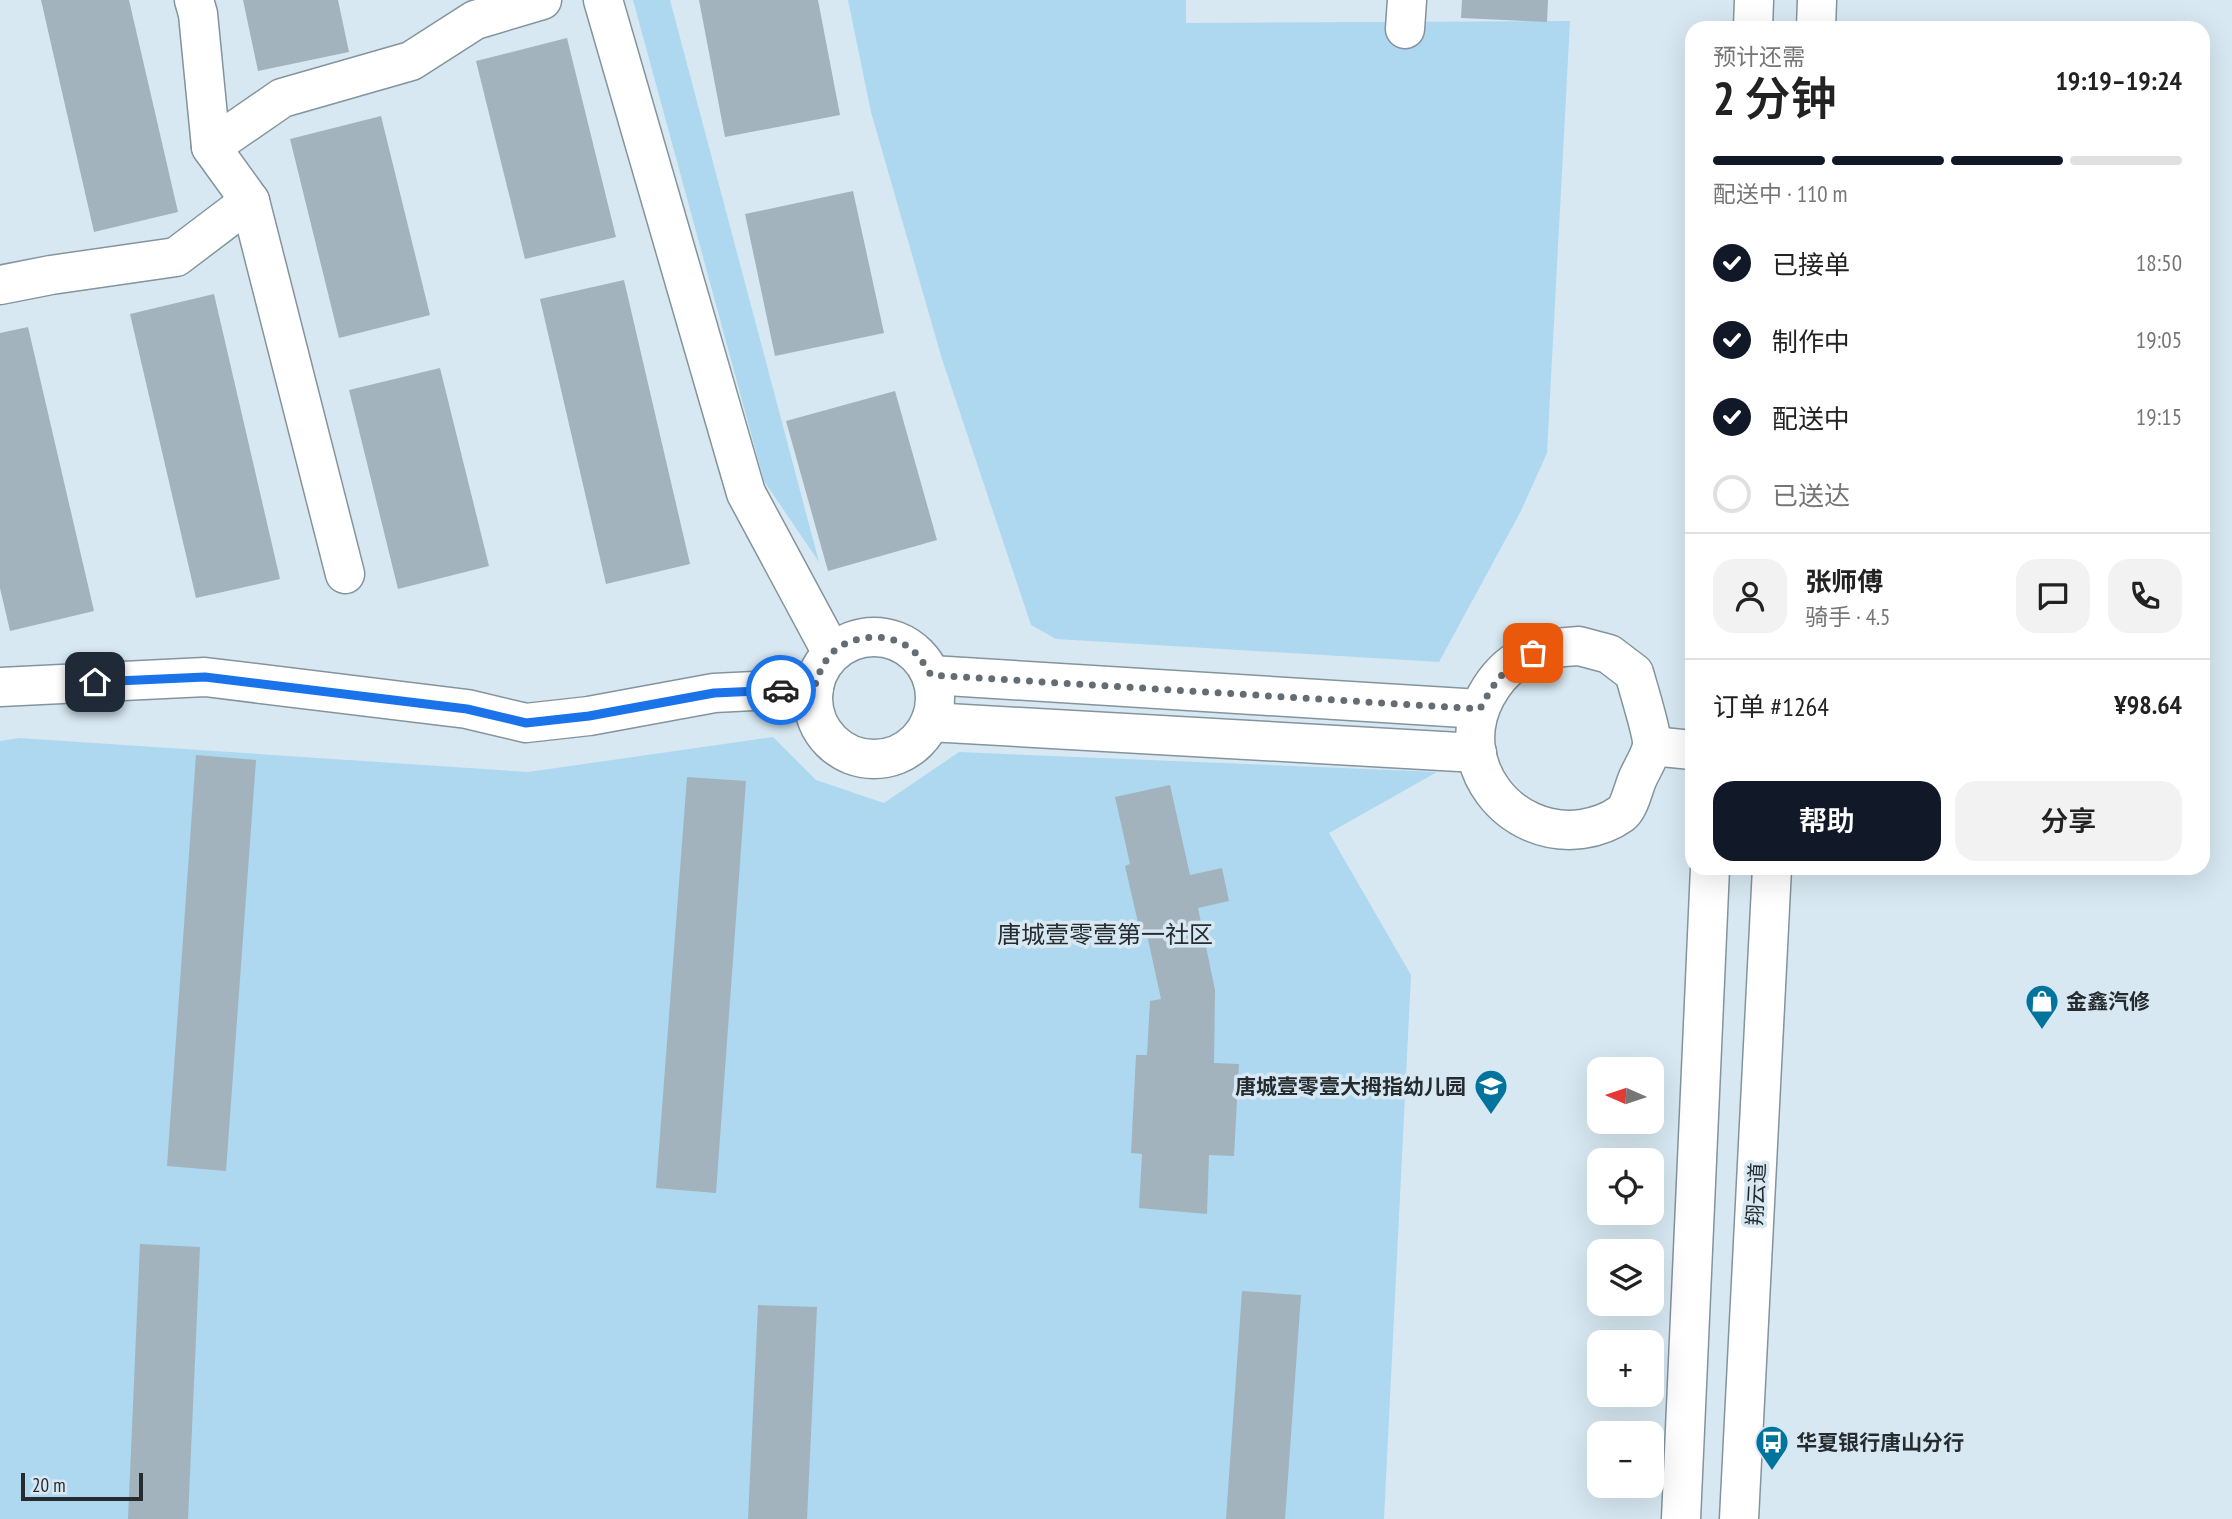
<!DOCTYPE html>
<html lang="zh">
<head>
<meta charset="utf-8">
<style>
	:root { --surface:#fff; --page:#f2f2f2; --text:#222; --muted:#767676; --line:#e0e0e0; --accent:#111827 }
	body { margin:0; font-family:"PT Sans Narrow","Noto Sans SC",sans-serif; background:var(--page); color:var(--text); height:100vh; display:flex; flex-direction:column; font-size:26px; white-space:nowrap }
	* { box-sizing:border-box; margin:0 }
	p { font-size:23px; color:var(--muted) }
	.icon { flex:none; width:38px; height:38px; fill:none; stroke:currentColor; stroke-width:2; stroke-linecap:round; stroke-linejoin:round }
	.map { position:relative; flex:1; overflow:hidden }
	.details { position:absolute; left:1685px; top:21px; width:525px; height:854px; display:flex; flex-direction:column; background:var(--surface); border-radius:21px; box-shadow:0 7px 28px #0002 }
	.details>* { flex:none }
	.needle { width:46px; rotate:273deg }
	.fabs { position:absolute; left:1587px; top:1057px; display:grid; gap:14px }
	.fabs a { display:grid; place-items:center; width:77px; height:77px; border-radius:14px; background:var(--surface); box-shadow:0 7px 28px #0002; font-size:35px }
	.scale { position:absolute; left:21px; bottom:18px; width:122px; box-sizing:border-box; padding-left:7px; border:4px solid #252b2f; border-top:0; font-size:19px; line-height:24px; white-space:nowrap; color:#252b2f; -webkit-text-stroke:5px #d7e8f2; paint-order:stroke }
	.pin { position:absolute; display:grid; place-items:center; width:60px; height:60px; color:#fff; margin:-30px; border-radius:14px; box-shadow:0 4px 10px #0006 }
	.courier { position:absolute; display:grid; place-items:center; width:70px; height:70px; margin:-35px; border:5px solid #1a73e8; border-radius:50%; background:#fff; color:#222; box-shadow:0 2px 9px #0007 }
	.headline em { font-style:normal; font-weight:600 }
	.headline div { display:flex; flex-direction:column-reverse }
	.headline { display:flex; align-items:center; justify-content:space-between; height:119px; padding:0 28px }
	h1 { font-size:46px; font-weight:600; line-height:52px }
	.bar { display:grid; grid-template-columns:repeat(4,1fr); gap:10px 7px; align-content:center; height:84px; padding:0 28px }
	.bar i { height:9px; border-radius:5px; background:var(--line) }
	.bar .selected { background:var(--accent) }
	.bar p { grid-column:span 4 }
	.line { display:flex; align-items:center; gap:18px; padding:0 28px; border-top:2px solid var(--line) }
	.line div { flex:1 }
	.round { display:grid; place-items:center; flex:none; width:74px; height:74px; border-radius:21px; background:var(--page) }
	ol { padding:0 28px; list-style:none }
	li { display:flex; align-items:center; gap:21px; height:77px }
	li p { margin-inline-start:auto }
	li .icon { padding:7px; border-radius:50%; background:var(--accent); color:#fff; stroke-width:4 }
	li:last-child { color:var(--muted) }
	li i { width:38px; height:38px; border:4px solid var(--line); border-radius:50% }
	.action { display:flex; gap:14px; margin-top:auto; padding:14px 28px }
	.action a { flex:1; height:80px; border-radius:21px; background:var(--accent); color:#fff; font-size:28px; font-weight:600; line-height:80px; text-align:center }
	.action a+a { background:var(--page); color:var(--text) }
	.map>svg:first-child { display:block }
	.green { fill:#add8f0 }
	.building { fill:#a2b3bd }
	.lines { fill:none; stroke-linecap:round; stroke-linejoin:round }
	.minor-casing { stroke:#83949d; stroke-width:41 }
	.major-casing { stroke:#83949d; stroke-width:41 }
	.minor { stroke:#fff; stroke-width:38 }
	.major { stroke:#fff; stroke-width:38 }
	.done { stroke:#636d73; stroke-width:7; stroke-dasharray:0 12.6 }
	.route { stroke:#1a73e8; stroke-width:9 }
	.labels { text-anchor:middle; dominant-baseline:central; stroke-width:7; stroke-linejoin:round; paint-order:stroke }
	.poi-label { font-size:21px; font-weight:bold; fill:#252b2f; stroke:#d7e8f2; text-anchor:start }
	.street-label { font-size:21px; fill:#252b2f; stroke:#d7e8f2 }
	.quarter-label { font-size:24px; fill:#252b2f; stroke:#d7e8f2 }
</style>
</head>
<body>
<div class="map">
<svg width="2232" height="1519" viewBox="0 0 2232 1519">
	<rect width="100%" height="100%" fill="#d7e8f2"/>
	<g class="green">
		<polygon points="633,0 670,0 819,562 764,481"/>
		<polygon points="848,0 1186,0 1186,23 1570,21 1547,453 1521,511 1439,662 1056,639 1031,625 942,359 871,112"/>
		<polygon points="773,737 816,780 884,803 959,752 1437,772 1329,833 1411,975 1384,1519 0,1519 0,741 19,738 528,772"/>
	</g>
	<g class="building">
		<polygon points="41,0 129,0 178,212 94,232"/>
		<polygon points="243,0 338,0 349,52 258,71"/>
		<polygon points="699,0 818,0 840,115 725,137"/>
		<polygon points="1462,0 1548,0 1547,22 1461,18"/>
		<polygon points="567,38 616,237 525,259 476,61"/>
		<polygon points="381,116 430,315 339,338 290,139"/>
		<polygon points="853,191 884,333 775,356 745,214"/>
		<polygon points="624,280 690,564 606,584 540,299"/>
		<polygon points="214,294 280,579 196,598 130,314"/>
		<polygon points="28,327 94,611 10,631 0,588 0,333"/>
		<polygon points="440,368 489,566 398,589 349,390"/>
		<polygon points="895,391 937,540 828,571 786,421"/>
		<polygon points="196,755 256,760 226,1171 167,1166"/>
		<polygon points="687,777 746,781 716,1193 656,1188"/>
		<polygon points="1170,785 1190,875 1222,868 1229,901 1198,908 1215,990 1214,1063 1239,1064 1234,1156 1209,1155 1207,1214 1139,1208 1142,1154 1131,1153 1136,1055 1147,1055 1150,1001 1161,999 1146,930 1140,931 1125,866 1130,864 1115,797"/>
		<polygon points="140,1244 200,1247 188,1519 128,1519"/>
		<polygon points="1242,1291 1301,1295 1285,1519 1226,1519"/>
		<polygon points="758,1305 817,1307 807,1519 748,1519"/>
	</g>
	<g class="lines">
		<defs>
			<g id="minor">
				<polyline points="194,0 198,14 211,147 250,201 345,574"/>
				<polyline points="603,0 746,493 832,653"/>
				<polyline points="1405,29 1407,0"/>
				<polyline points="211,147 282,98 411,61 475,20 542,0"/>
				<polyline points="0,285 51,275 176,257 250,201"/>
				<circle cx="874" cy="698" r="61"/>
				<path d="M1579 646 1609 654 1634 673C1638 687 1653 736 1652 746 1650 757 1641 770 1637 780 1633 790 1629 808 1621 814 1610 822 1595 827 1582 829 1509 839 1450 763 1486 696 1508 656 1536 648 1579 646Z"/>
				<polyline points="931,675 1480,709"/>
				<polyline points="0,687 205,677 467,709 526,723 589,716 714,693 814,688"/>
				<polyline points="930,722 1477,753"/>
				<polyline points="1652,746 1692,750"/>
			</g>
			<g id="major">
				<polyline points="1753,28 1754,0"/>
				<polyline points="1816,28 1817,0"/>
				<polyline points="1681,1519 1710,868"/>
				<polyline points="1739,1519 1772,868"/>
			</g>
		</defs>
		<use href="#minor" class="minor-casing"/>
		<use href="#major" class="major-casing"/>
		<use href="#minor" class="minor"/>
		<use href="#major" class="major"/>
	</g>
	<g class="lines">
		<path class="done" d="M781 690 814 688C818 676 822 664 831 654 849 635 885 632 907 646 918 653 924 664 931 675L1480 709C1493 684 1506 664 1533 653"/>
		<polyline class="route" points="95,682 205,677 467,709 526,723 589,716 714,693 781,690"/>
	</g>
	<defs>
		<symbol id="shop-pin" viewBox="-11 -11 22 30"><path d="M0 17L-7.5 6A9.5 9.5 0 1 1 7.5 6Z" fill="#01749e" stroke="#d7e8f2"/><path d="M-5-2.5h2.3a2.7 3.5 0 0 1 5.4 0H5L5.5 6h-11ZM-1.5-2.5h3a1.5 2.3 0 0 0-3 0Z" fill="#fff"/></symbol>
		<symbol id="school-pin" viewBox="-11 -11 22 30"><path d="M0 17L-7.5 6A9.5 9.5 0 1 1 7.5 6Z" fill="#01749e" stroke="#d7e8f2"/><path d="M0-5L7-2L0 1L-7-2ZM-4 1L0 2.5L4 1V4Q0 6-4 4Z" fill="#fff"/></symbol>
		<symbol id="bus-pin" viewBox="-11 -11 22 30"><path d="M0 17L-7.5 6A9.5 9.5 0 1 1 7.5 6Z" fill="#01749e" stroke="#d7e8f2"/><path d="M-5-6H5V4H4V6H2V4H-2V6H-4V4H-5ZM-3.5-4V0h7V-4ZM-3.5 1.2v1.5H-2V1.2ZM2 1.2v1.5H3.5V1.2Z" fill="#fff"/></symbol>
	</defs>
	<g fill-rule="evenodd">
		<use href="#shop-pin" x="2023" y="982" width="38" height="52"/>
		<use href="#school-pin" x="1472" y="1067" width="38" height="52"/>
		<use href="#bus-pin" x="1753" y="1423" width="38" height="52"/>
	</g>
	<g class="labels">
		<g class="poi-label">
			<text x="2066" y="1001">金鑫汽修</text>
			<text x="1466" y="1086" text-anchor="end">唐城壹零壹大拇指幼儿园</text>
			<text x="1796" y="1442">华夏银行唐山分行</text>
		</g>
		<g class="street-label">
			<text transform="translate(1756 1194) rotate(-87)">翔云道</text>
		</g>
		<g class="quarter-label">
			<text x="1105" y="934">唐城壹零壹第一社区</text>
		</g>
	</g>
</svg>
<div class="fabs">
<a><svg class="needle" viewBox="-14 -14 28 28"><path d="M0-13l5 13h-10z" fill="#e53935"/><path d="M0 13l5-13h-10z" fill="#767676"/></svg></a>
<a><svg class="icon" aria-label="locate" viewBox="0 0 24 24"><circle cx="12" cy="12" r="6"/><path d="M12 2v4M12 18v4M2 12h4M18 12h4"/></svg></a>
<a><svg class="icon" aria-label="layers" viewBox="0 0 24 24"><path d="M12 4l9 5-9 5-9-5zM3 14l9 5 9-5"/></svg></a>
<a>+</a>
<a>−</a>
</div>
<div class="scale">20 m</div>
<div class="pin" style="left:1533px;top:653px;background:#ea580c"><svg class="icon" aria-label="bag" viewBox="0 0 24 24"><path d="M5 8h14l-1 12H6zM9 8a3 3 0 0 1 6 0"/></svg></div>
<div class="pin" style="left:95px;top:682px;background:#1f2937"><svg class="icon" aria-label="home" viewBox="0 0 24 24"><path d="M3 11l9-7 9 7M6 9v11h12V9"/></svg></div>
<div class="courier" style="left:781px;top:690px"><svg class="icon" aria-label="car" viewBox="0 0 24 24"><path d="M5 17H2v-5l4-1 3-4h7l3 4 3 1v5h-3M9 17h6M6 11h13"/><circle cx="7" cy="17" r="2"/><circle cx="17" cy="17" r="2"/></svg></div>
<section class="details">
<div class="headline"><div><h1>2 分钟</h1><p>预计还需</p></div><em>19:19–19:24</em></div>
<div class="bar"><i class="selected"></i><i class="selected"></i><i class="selected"></i><i></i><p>配送中 · 110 m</p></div>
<ol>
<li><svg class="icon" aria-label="check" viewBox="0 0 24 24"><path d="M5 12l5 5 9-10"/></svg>已接单<p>18:50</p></li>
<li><svg class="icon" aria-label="check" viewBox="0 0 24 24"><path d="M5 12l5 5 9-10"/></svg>制作中<p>19:05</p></li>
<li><svg class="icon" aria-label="check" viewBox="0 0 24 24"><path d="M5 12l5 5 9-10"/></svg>配送中<p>19:15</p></li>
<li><i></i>已送达</li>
</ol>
<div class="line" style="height:126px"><a class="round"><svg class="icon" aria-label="person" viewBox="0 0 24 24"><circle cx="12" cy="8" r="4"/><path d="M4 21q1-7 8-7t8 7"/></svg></a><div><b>张师傅</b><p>骑手 · 4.5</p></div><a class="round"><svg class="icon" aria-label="chat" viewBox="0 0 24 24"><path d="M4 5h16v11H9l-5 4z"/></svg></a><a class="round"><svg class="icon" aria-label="phone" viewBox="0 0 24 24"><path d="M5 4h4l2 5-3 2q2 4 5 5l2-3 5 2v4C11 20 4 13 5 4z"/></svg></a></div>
<div class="line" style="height:91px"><div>订单 #1264</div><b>¥98.64</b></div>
<div class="action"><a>帮助</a><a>分享</a></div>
</section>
</div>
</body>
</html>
